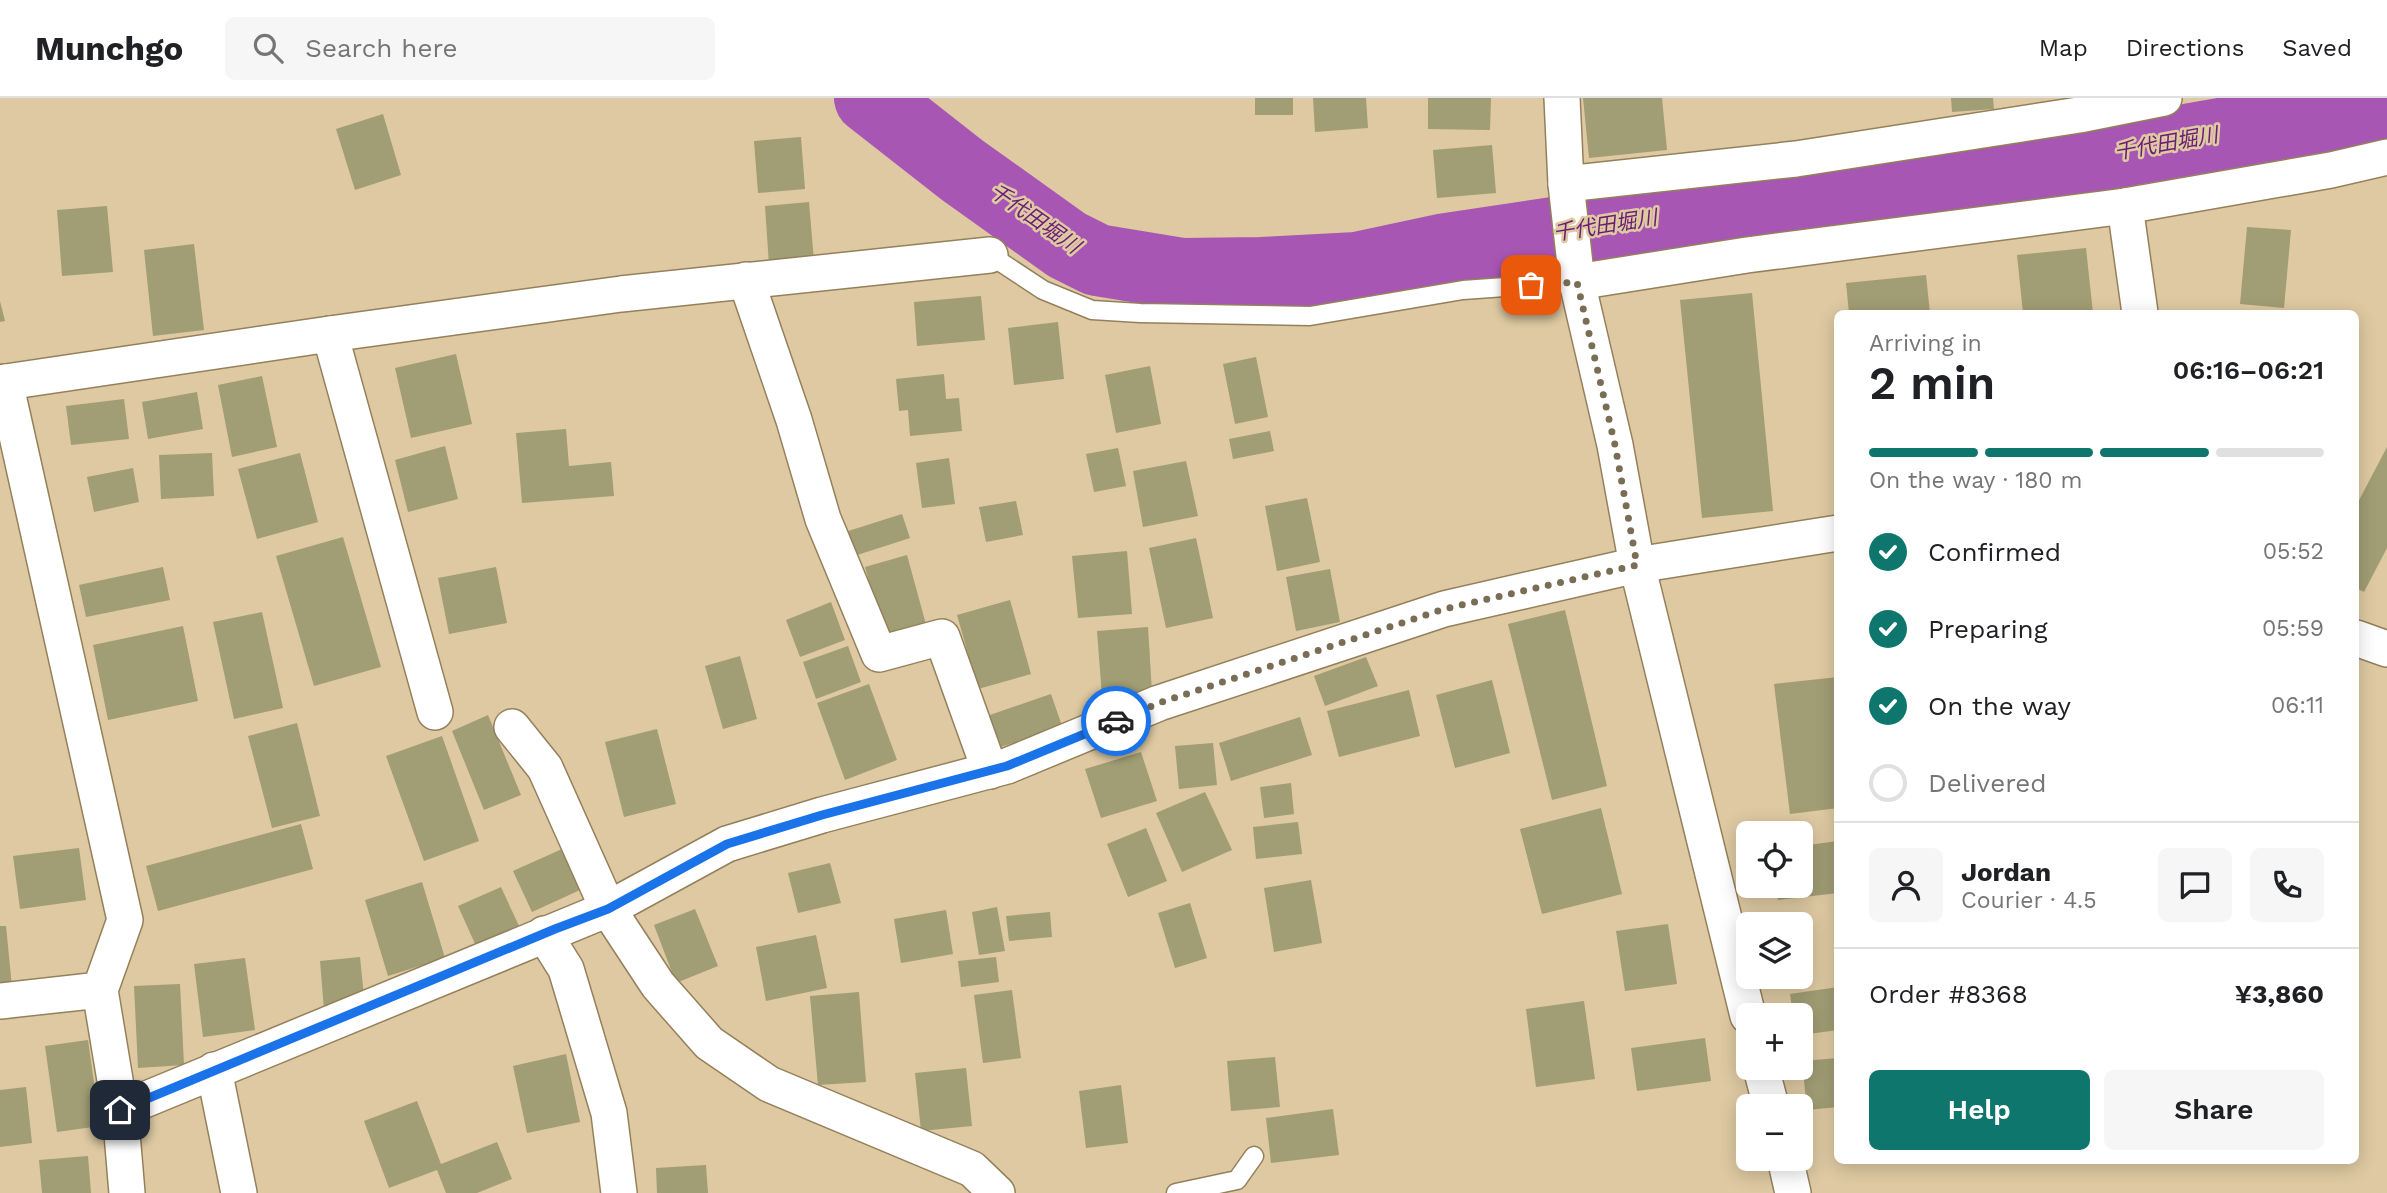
<!DOCTYPE html>
<html lang="en">
<head>
<meta charset="utf-8">
<style>
	:root { --surface:#fff; --page:#f6f6f6; --text:#202124; --muted:#757577; --line:#e0e0e0; --accent:#0f766e }
	body { margin:0; font-family:"Work Sans","Noto Sans JP",sans-serif; background:var(--page); color:var(--text); height:100vh; display:flex; flex-direction:column; font-size:26px; white-space:nowrap }
	* { box-sizing:border-box; margin:0 }
	p { font-size:23px; color:var(--muted) }
	.icon { flex:none; width:38px; height:38px; fill:none; stroke:currentColor; stroke-width:2; stroke-linecap:round; stroke-linejoin:round }
	.map { position:relative; flex:1; overflow:hidden }
	.side { position:absolute; left:1834px; top:212px; width:525px; height:854px; display:flex; flex-direction:column; background:var(--surface); border-radius:10px; box-shadow:0 4px 18px #0003 }
	.side>* { flex:none }
	.fabs { position:absolute; left:1736px; top:723px; display:grid; gap:14px }
	.fabs a { display:grid; place-items:center; width:77px; height:77px; border-radius:10px; background:var(--surface); box-shadow:0 4px 18px #0003; font-size:35px }
	.pin { position:absolute; display:grid; place-items:center; width:60px; height:60px; color:#fff; margin:-30px; border-radius:14px; box-shadow:0 4px 10px #0006 }
	.courier { position:absolute; display:grid; place-items:center; width:70px; height:70px; margin:-35px; border:5px solid #1a73e8; border-radius:50%; background:#fff; color:#222; box-shadow:0 2px 9px #0007 }
	.summary em { font-style:normal; font-weight:600 }
	.summary div { display:flex; flex-direction:column-reverse }
	.summary { display:flex; align-items:center; justify-content:space-between; height:119px; padding:0 35px }
	h1 { font-size:46px; font-weight:600; line-height:52px }
	.bar { display:grid; grid-template-columns:repeat(4,1fr); gap:10px 7px; align-content:center; height:84px; padding:0 35px }
	.bar i { height:9px; border-radius:5px; background:var(--line) }
	.bar .current { background:var(--accent) }
	.bar p { grid-column:span 4 }
	.line { display:flex; align-items:center; gap:18px; padding:0 35px; border-top:2px solid var(--line) }
	.line div { flex:1 }
	.round { display:grid; place-items:center; flex:none; width:74px; height:74px; border-radius:10px; background:var(--page) }
	ol { padding:0 35px; list-style:none }
	li { display:flex; align-items:center; gap:21px; height:77px }
	li p { margin-inline-start:auto }
	li .icon { padding:7px; border-radius:50%; background:var(--accent); color:#fff; stroke-width:4 }
	li:last-child { color:var(--muted) }
	li i { width:38px; height:38px; border:4px solid var(--line); border-radius:50% }
	.primary-button { display:flex; gap:14px; margin-top:auto; padding:14px 35px }
	.primary-button a { flex:1; height:80px; border-radius:10px; background:var(--accent); color:#fff; font-size:28px; font-weight:600; line-height:80px; text-align:center }
	.primary-button a+a { background:var(--page); color:var(--text) }
	header { display:flex; align-items:center; gap:42px; box-sizing:border-box; height:98px; padding:0 35px; background:var(--surface); border-bottom:2px solid var(--line) }
	header strong { font-size:33px }
	nav { display:flex; gap:38px; margin-inline-start:auto; font-size:24px }
	.search { width:490px; height:63px; background:var(--page); display:flex; align-items:center; gap:18px; box-sizing:border-box; padding:0 24px; border-radius:10px; color:var(--muted); font-size:26px }
	.map>svg:first-child { display:block }
	.lines { fill:none; stroke-linecap:round; stroke-linejoin:round }
	.river { stroke:#a856b4; stroke-width:72 }
	.building { fill:#a19d74 }
	.service-casing { stroke:#94805b; stroke-width:21 }
	.minor-casing { stroke:#94805b; stroke-width:38 }
	.service { stroke:#fff; stroke-width:18 }
	.minor { stroke:#fff; stroke-width:35 }
	.done { stroke:#7a6d55; stroke-width:7; stroke-dasharray:0 12.6 }
	.route { stroke:#1a73e8; stroke-width:9 }
	.labels { text-anchor:middle; dominant-baseline:central; stroke-width:5; stroke-linejoin:round; paint-order:stroke }
	.water-label { font-size:21px; font-style:italic; fill:#6a1d75; stroke:#dec9a2 }
</style>
</head>
<body>
<header>
<strong>Munchgo</strong>
<div class="search"><svg class="icon" aria-label="search" viewBox="0 0 24 24"><circle cx="10" cy="10" r="6"/><path d="M15 15l6 6"/></svg>Search here</div>
<nav><a>Map</a><a>Directions</a><a>Saved</a></nav>
</header>
<div class="map">
<svg width="2387" height="1095" viewBox="0 0 2387 1095">
	<rect width="100%" height="100%" fill="#dec9a2"/>
	<g class="lines">
		<polyline class="river" points="870,0 962,72 1067,147 1097,162 1182,176 1261,175 1357,170 1446,151 1808,97 1979,78 2387,7"/>
	</g>
	<g class="building">
		<rect x="1255" y="0" width="38" height="17"/>
		<polygon points="1313,0 1366,0 1368,30 1315,34"/>
		<polygon points="1428,0 1491,0 1490,32 1428,31"/>
		<polygon points="1583,0 1662,0 1667,52 1589,60"/>
		<polygon points="1951,0 1993,0 1994,11 1952,14"/>
		<polygon points="383,16 401,77 355,92 336,31"/>
		<polygon points="801,39 805,91 758,95 754,43"/>
		<polygon points="1492,47 1496,95 1437,100 1433,52"/>
		<polygon points="809,104 814,163 769,167 765,108"/>
		<polygon points="107,108 113,174 62,178 57,112"/>
		<polygon points="2247,129 2291,132 2284,210 2240,206"/>
		<polygon points="194,146 204,232 153,238 144,152"/>
		<polygon points="2086,150 2093,215 2023,215 2017,157"/>
		<polygon points="1926,177 1930,215 1849,215 1846,185"/>
		<polygon points="1752,195 1773,413 1702,420 1680,202"/>
		<polygon points="981,198 985,242 917,248 914,204"/>
		<polygon points="0,203 5,223 0,224"/>
		<polygon points="1058,224 1064,281 1014,287 1008,230"/>
		<polygon points="456,256 472,326 411,340 395,270"/>
		<polygon points="1256,259 1268,319 1235,326 1223,266"/>
		<polygon points="1150,268 1161,326 1116,335 1105,277"/>
		<polygon points="944,276 946,301 959,300 962,333 910,338 908,312 899,313 896,281"/>
		<polygon points="262,278 277,349 232,359 218,287"/>
		<polygon points="197,294 203,331 148,341 142,304"/>
		<polygon points="124,301 129,341 71,347 66,308"/>
		<polygon points="566,331 569,368 611,364 614,398 522,405 516,335"/>
		<polygon points="1270,333 1274,353 1233,361 1229,341"/>
		<polygon points="445,348 458,401 408,414 395,362"/>
		<polygon points="2387,349 2387,450 2364,494 2356,490 2356,408"/>
		<polygon points="1118,350 1126,388 1094,394 1086,356"/>
		<polygon points="212,355 214,398 161,401 159,357"/>
		<polygon points="300,355 318,424 257,441 238,371"/>
		<polygon points="949,360 955,406 922,410 916,365"/>
		<polygon points="1186,363 1198,418 1143,429 1133,373"/>
		<polygon points="133,370 139,404 94,414 87,379"/>
		<polygon points="1307,400 1320,464 1277,473 1265,408"/>
		<polygon points="1016,403 1023,437 986,444 979,409"/>
		<polygon points="902,416 910,440 851,459 842,435"/>
		<polygon points="343,439 381,569 314,588 276,458"/>
		<polygon points="1196,440 1213,520 1166,530 1149,450"/>
		<polygon points="1127,453 1132,516 1078,520 1072,458"/>
		<polygon points="907,457 927,530 885,542 865,469"/>
		<polygon points="163,469 170,502 86,519 79,487"/>
		<polygon points="496,469 507,525 449,536 438,480"/>
		<polygon points="1330,471 1340,524 1296,533 1286,479"/>
		<polygon points="1010,502 1031,576 978,591 957,517"/>
		<polygon points="831,504 845,542 800,559 786,522"/>
		<polygon points="1565,512 1607,688 1552,702 1508,526"/>
		<polygon points="262,514 283,610 234,621 213,524"/>
		<polygon points="183,528 198,603 108,622 93,547"/>
		<polygon points="1148,529 1152,594 1102,598 1097,533"/>
		<polygon points="848,548 861,584 816,601 803,564"/>
		<polygon points="740,558 757,621 723,631 705,568"/>
		<polygon points="1366,559 1378,588 1325,608 1314,578"/>
		<polygon points="1838,579 1838,710 1790,716 1774,586"/>
		<polygon points="1492,582 1510,655 1455,670 1436,597"/>
		<polygon points="869,586 897,662 845,682 817,605"/>
		<polygon points="1409,592 1420,638 1339,659 1327,613"/>
		<polygon points="1051,596 1062,628 998,650 987,618"/>
		<polygon points="488,617 521,697 484,712 452,633"/>
		<polygon points="1300,619 1312,657 1231,683 1219,645"/>
		<polygon points="297,625 320,718 272,730 248,638"/>
		<polygon points="657,631 676,706 624,719 605,644"/>
		<polygon points="442,638 479,743 424,763 386,658"/>
		<polygon points="1213,645 1217,687 1179,691 1175,648"/>
		<polygon points="1141,654 1157,703 1101,720 1085,671"/>
		<polygon points="1291,685 1294,716 1264,720 1260,689"/>
		<polygon points="1205,694 1232,752 1182,774 1156,715"/>
		<polygon points="1601,710 1622,796 1542,816 1520,731"/>
		<polygon points="1298,724 1302,756 1256,761 1253,729"/>
		<polygon points="301,726 313,771 158,813 146,768"/>
		<polygon points="1146,730 1167,783 1128,799 1107,746"/>
		<polygon points="1838,743 1838,795 1778,802 1776,788 1801,788 1801,748"/>
		<polygon points="79,750 86,802 20,811 13,758"/>
		<polygon points="562,751 580,792 532,814 513,773"/>
		<polygon points="830,765 841,805 798,815 788,775"/>
		<polygon points="1311,782 1322,845 1274,854 1264,790"/>
		<polygon points="422,784 445,860 388,878 365,802"/>
		<polygon points="501,789 519,828 476,848 458,808"/>
		<polygon points="1190,805 1207,860 1175,870 1158,815"/>
		<polygon points="997,809 1005,853 979,857 972,814"/>
		<polygon points="695,811 718,868 676,885 654,827"/>
		<polygon points="946,812 953,856 901,865 894,821"/>
		<polygon points="1050,814 1052,839 1009,843 1006,818"/>
		<polygon points="1668,826 1677,886 1625,893 1616,833"/>
		<polygon points="0,828 6,828 12,889 0,890"/>
		<polygon points="816,837 827,890 766,903 756,849"/>
		<polygon points="360,859 365,909 324,912 320,863"/>
		<polygon points="996,859 999,884 961,889 958,863"/>
		<polygon points="245,860 255,932 203,939 194,866"/>
		<polygon points="180,886 184,967 138,970 134,888"/>
		<polygon points="1838,889 1838,932 1801,937 1801,917 1793,917 1790,896"/>
		<polygon points="1012,892 1021,960 983,965 974,897"/>
		<polygon points="859,894 866,984 818,987 810,898"/>
		<polygon points="1584,903 1595,981 1536,989 1526,911"/>
		<polygon points="1705,940 1711,983 1637,993 1631,950"/>
		<polygon points="88,942 100,1028 57,1034 45,948"/>
		<polygon points="566,956 580,1024 527,1035 513,968"/>
		<polygon points="1275,959 1280,1009 1231,1013 1227,963"/>
		<polygon points="1838,960 1838,1009 1807,1012 1802,963"/>
		<polygon points="966,970 972,1028 921,1033 915,975"/>
		<polygon points="1121,987 1128,1045 1086,1050 1079,993"/>
		<polygon points="26,989 32,1045 0,1049 0,992"/>
		<polygon points="417,1003 441,1066 497,1044 512,1081 477,1095 446,1095 437,1072 389,1090 364,1023"/>
		<polygon points="1333,1011 1339,1057 1271,1065 1266,1020"/>
		<polygon points="88,1058 91,1095 42,1095 39,1062"/>
		<polygon points="706,1067 708,1095 657,1095 656,1070"/>
	</g>
	<g class="lines">
		<defs>
			<g id="service">
				<polyline points="990,157 1043,192 1092,212 1140,215 1310,218 1463,192 1577,184"/>
				<polyline points="1176,1095 1237,1082 1254,1058"/>
			</g>
			<g id="minor">
				<polyline points="1562,0 1566,86 1577,184 1615,347 1637,467 1748,918"/>
				<polyline points="1566,86 1796,61 2079,17 2164,0"/>
				<polyline points="2125,108 2140,215"/>
				<polyline points="746,182 794,322 823,421 879,556 942,539 990,673"/>
				<polyline points="1577,184 1747,157 2125,108 2331,72 2387,59"/>
				<polyline points="330,236 435,614"/>
				<polyline points="5,284 125,822 100,892 120,1012 127,1095"/>
				<polyline points="0,285 330,236 621,196 990,157"/>
				<polyline points="2356,540 2387,551"/>
				<polyline points="512,629 545,670 608,811 658,887 709,945 769,986 972,1071 997,1095"/>
				<polyline points="544,836 566,871 609,1015 619,1095"/>
				<polyline points="0,903 100,892"/>
				<polyline points="1761,970 1771,1008"/>
				<polyline points="214,972 239,1095"/>
				<polyline points="120,1012 608,811 727,746 822,717 1007,668 1159,605 1444,511 1637,467 1838,435"/>
				<polyline points="1785,1060 1793,1095"/>
			</g>
		</defs>
		<use href="#service" class="service-casing"/>
		<use href="#minor" class="minor-casing"/>
		<use href="#service" class="service"/>
		<use href="#minor" class="minor"/>
	</g>
	<g class="lines">
		<polyline class="done" points="1116,623 1159,605 1444,511 1637,467 1615,347 1577,184 1531,187"/>
		<polyline class="route" points="120,1012 555,831 608,811 727,746 822,717 1007,668 1116,623"/>
	</g>
	<g class="labels">
		<g class="water-label">
			<text transform="translate(2166 45) rotate(-10)">千代田堀川</text>
			<text transform="translate(1035 120) rotate(35)">千代田堀川</text>
			<text transform="translate(1605 127) rotate(-9)">千代田堀川</text>
		</g>
	</g>
</svg>
<div class="fabs">
<a><svg class="icon" aria-label="locate" viewBox="0 0 24 24"><circle cx="12" cy="12" r="6"/><path d="M12 2v4M12 18v4M2 12h4M18 12h4"/></svg></a>
<a><svg class="icon" aria-label="layers" viewBox="0 0 24 24"><path d="M12 4l9 5-9 5-9-5zM3 14l9 5 9-5"/></svg></a>
<a>+</a>
<a>−</a>
</div>
<div class="pin" style="left:1531px;top:187px;background:#ea580c"><svg class="icon" aria-label="bag" viewBox="0 0 24 24"><path d="M5 8h14l-1 12H6zM9 8a3 3 0 0 1 6 0"/></svg></div>
<div class="pin" style="left:120px;top:1012px;background:#1f2937"><svg class="icon" aria-label="home" viewBox="0 0 24 24"><path d="M3 11l9-7 9 7M6 9v11h12V9"/></svg></div>
<div class="courier" style="left:1116px;top:623px"><svg class="icon" aria-label="car" viewBox="0 0 24 24"><path d="M5 17H2v-5l4-1 3-4h7l3 4 3 1v5h-3M9 17h6M6 11h13"/><circle cx="7" cy="17" r="2"/><circle cx="17" cy="17" r="2"/></svg></div>
<section class="side">
<div class="summary"><div><h1>2 min</h1><p>Arriving in</p></div><em>06:16–06:21</em></div>
<div class="bar"><i class="current"></i><i class="current"></i><i class="current"></i><i></i><p>On the way · 180 m</p></div>
<ol>
<li><svg class="icon" aria-label="check" viewBox="0 0 24 24"><path d="M5 12l5 5 9-10"/></svg>Confirmed<p>05:52</p></li>
<li><svg class="icon" aria-label="check" viewBox="0 0 24 24"><path d="M5 12l5 5 9-10"/></svg>Preparing<p>05:59</p></li>
<li><svg class="icon" aria-label="check" viewBox="0 0 24 24"><path d="M5 12l5 5 9-10"/></svg>On the way<p>06:11</p></li>
<li><i></i>Delivered</li>
</ol>
<div class="line" style="height:126px"><a class="round"><svg class="icon" aria-label="person" viewBox="0 0 24 24"><circle cx="12" cy="8" r="4"/><path d="M4 21q1-7 8-7t8 7"/></svg></a><div><b>Jordan</b><p>Courier · 4.5</p></div><a class="round"><svg class="icon" aria-label="chat" viewBox="0 0 24 24"><path d="M4 5h16v11H9l-5 4z"/></svg></a><a class="round"><svg class="icon" aria-label="phone" viewBox="0 0 24 24"><path d="M5 4h4l2 5-3 2q2 4 5 5l2-3 5 2v4C11 20 4 13 5 4z"/></svg></a></div>
<div class="line" style="height:91px"><div>Order #8368</div><b>¥3,860</b></div>
<div class="primary-button"><a>Help</a><a>Share</a></div>
</section>
</div>
</body>
</html>
